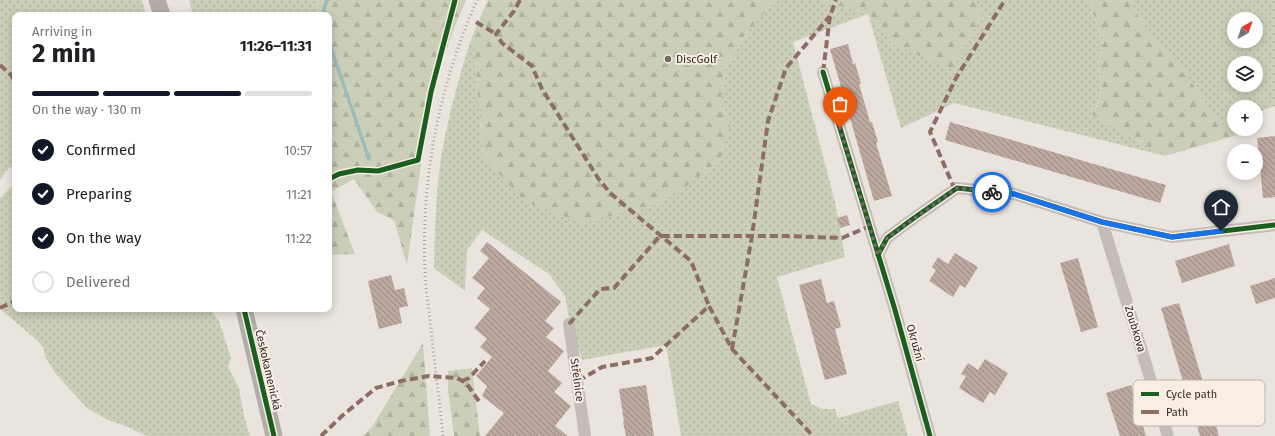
<!DOCTYPE html>
<html lang="en">
<head>
<meta charset="utf-8">
<style>
	:root { --surface:#fff; --page:#f6f6f6; --text:#202124; --muted:#757577; --line:#e0e0e0; --accent:#111827 }
	body { margin:0; font-family:"Fira Sans",sans-serif; background:var(--page); color:var(--text); height:100vh; display:flex; flex-direction:column; font-size:15px; white-space:nowrap }
	* { box-sizing:border-box; margin:0 }
	p { font-size:13px; color:var(--muted) }
	.icon { flex:none; width:22px; height:22px; fill:none; stroke:currentColor; stroke-width:2; stroke-linecap:round; stroke-linejoin:round }
	.map { position:relative; flex:1; overflow:hidden }
	.drawer { position:absolute; left:12px; top:12px; width:320px; height:300px; display:flex; flex-direction:column; background:var(--surface); border-radius:8px; box-shadow:0 2px 10px #0003 }
	.drawer>* { flex:none }
	.needle { width:26px; rotate:40deg }
	.fabs { position:absolute; left:1227px; top:12px; display:grid; gap:8px }
	.fabs a { display:grid; place-items:center; width:36px; height:36px; border-radius:50%; background:var(--surface); box-shadow:0 2px 10px #0003; font-size:20px }
	.pin { position:absolute; display:grid; place-items:center; width:34px; height:34px; color:#fff; margin:-41px -17px; border-radius:50% 50% 50% 0; rotate:-45deg; box-shadow:0 0 4px #0007 }
	.pin .icon { rotate:45deg }
	.courier { position:absolute; display:grid; place-items:center; width:40px; height:40px; margin:-20px; border:3px solid #1a73e8; border-radius:50%; background:#fff; color:#222; box-shadow:0 1px 5px #0007 }
	.head em { font-style:normal; font-weight:700 }
	.head div { display:flex; flex-direction:column-reverse }
	.head { display:flex; align-items:center; justify-content:space-between; height:68px; padding:0 20px }
	h1 { font-size:26px; font-weight:700; line-height:30px }
	.bar { display:grid; grid-template-columns:repeat(4,1fr); gap:6px 4px; align-content:center; height:48px; padding:0 20px }
	.bar i { height:5px; border-radius:3px; background:var(--line) }
	.bar .active { background:var(--accent) }
	.bar p { grid-column:span 4 }
	ol { padding:0 20px; list-style:none }
	li { display:flex; align-items:center; gap:12px; height:44px }
	li p { margin-inline-start:auto }
	li .icon { padding:4px; border-radius:50%; background:var(--accent); color:#fff; stroke-width:4 }
	li:last-child { color:var(--muted) }
	li i { width:22px; height:22px; border:2px solid var(--line); border-radius:50% }
	.map>svg:first-child { display:block }
	.grass { fill:url(#grass-dots); fill-rule:evenodd }
	.forest { fill:url(#forest-firs) }
	.lines { fill:none; stroke-linecap:round; stroke-linejoin:round }
	.stream { stroke:#9abcbb; stroke-width:3.5 }
	.building { fill:url(#building-back-hatch) }
	.street { stroke:#c3bcb7; stroke-width:12 }
	.secondary { stroke:#b4aca7; stroke-width:17 }
	.rail { stroke:#aba5a1; stroke-width:3; stroke-dasharray:1 3; stroke-linecap:butt }
	.quiet { stroke:#8d6e63; stroke-width:4; stroke-dasharray:8 4; stroke-linecap:butt }
	.cycleway-casing { stroke:#f8eee4; stroke-width:8 }
	.cycleway { stroke:#1b5e20; stroke-width:5 }
	.done { stroke:#736b66; stroke-width:4; stroke-dasharray:0 7.2 }
	.route { stroke:#1a73e8; stroke-width:5 }
	.poi-dot { fill:#736b66; stroke:#f8eee4; stroke-width:1.5 }
	.labels { text-anchor:middle; dominant-baseline:central; stroke-width:4; stroke-linejoin:round; paint-order:stroke }
	.poi-label { font-size:11px; fill:#332a26; stroke:#f8eee4; text-anchor:start }
	.street-label { font-size:11px; fill:#332a26; stroke:#f8eee4 }
	.key { fill:#f8eee4; stroke:#bdb3ab; stroke-width:1 }
	.key-label { font-size:11px; fill:#332a26 }
</style>
</head>
<body>
<div class="map">
<svg width="1275" height="436" viewBox="0 0 1275 436">
	<defs>
		<pattern id="grass-dots" width="8" height="8" patternUnits="userSpaceOnUse"><rect width="8" height="8" fill="#cbcfb8"/><path d="M2 2h.1M6 6h.1" fill="none" stroke="#afb29e" stroke-width="1.8" stroke-linecap="round"/></pattern>
		<pattern id="forest-firs" width="22" height="20" patternUnits="userSpaceOnUse"><rect width="22" height="20" fill="#cbcfb8"/><path d="M5 1l3.5 6h-7zM16 11l3.5 6h-7z" fill="#afb29e"/></pattern>
		<pattern id="building-back-hatch" width="6" height="6" patternUnits="userSpaceOnUse"><rect width="6" height="6" fill="#bda8a0"/><path d="M-1 5l2 2M0 0l6 6M5-1l2 2" fill="none" stroke="#9a8982"/></pattern>
	</defs>
	<rect width="100%" height="100%" fill="#eae4de"/>
	<g class="grass">
		<polygon points="0,0 142,0 146,15 15,15 15,165 8,169 0,180"/>
		<polygon points="189,0 315,0 320,15 193,15"/>
		<path d="M779 0H818L868 14 893 45 984 12 975 0H1090L1093 13 1103 40 1098 66 1101 85 1099 103 1091 114 1165 156 954 103 901 128 868 14 793 42 835 202 845 257 777 277 811 404 823 409H835L838 418 898 401 908 436H681L666 345 582 360 569 318 565 296 549 274 482 230 467 250 465 291 434 268C435 223 436 176 446 131 453 98 462 66 473 34L483 156 730 124 721 104 724 70 743 38 774 1Z"/>
		<path d="M1132 0H1275V106L1256 113V107H1234V120L1217 122 1176 58 1157 43 1132 7ZM1234 19H1256V41H1234ZM1234 63H1256V85H1234Z"/>
		<polygon points="15,183 15,309 210,309 219,321 231,358 228,367 239,388 244,416 250,436 147,436 128,427 108,420 87,408 56,374 46,358 43,347 37,340 0,309 0,198"/>
	</g>
	<g class="forest">
		<polygon points="315,0 466,0 455,26 441,65 426,128 407,265 394,220 377,212 354,179 331,192 355,254 329,255 329,15 320,15"/>
		<polygon points="488,0 779,0 774,1 743,38 724,70 721,104 730,124 721,159 688,185 654,205 582,223 524,201 483,156 473,34"/>
		<polygon points="818,0 975,0 984,12 952,69 893,45 868,14"/>
		<polygon points="1090,0 1132,0 1132,7 1157,43 1176,58 1217,122 1234,120 1234,129 1238,129 1237,135 1165,156 1091,114 1099,103 1101,85 1098,66 1103,40 1093,13"/>
		<polygon points="423,343 430,436 363,436 372,427"/>
		<polygon points="472,368 480,436 454,436 448,391 448,371"/>
	</g>
	<g class="lines">
		<g class="stream">
			<polyline points="325,15 324,9 327,0"/>
			<polyline points="329,42 369,159"/>
		</g>
	</g>
	<g class="building">
		<polygon points="848,44 853,64 855,63 858,73 861,84 859,84 870,122 872,122 878,142 876,143 892,196 874,201 830,49"/>
		<polygon points="950,122 1166,185 1160,203 945,140"/>
		<polygon points="1275,136 1275,197 1263,198 1257,138"/>
		<polygon points="847,215 850,225 840,228 837,218"/>
		<polygon points="487,242 561,302 545,321 554,328 546,337 564,351 548,371 562,383 554,392 571,406 555,426 568,436 485,436 504,413 482,396 487,386 476,376 492,357 480,347 487,339 474,328 490,309 477,298 485,288 472,278 489,258 480,251"/>
		<polygon points="1229,244 1235,266 1182,283 1175,261"/>
		<polygon points="955,253 978,267 965,288 960,285 953,297 929,281 936,270 932,267 938,257 948,264"/>
		<polygon points="1078,258 1098,327 1081,332 1060,263"/>
		<polygon points="391,275 395,290 404,288 408,306 399,308 402,323 379,329 368,281"/>
		<polygon points="1275,278 1275,298 1256,304 1250,286"/>
		<polygon points="821,279 827,303 834,301 841,327 835,329 847,374 825,380 799,285"/>
		<polygon points="1179,303 1210,405 1219,436 1200,436 1171,342 1161,308"/>
		<polygon points="985,359 1008,373 995,395 990,392 983,403 959,388 966,376 961,374 968,363 978,370"/>
		<polygon points="646,385 654,436 626,436 623,422 624,422 619,389"/>
		<polygon points="1131,385 1146,436 1120,436 1106,393"/>
	</g>
	<g class="lines">
		<g class="street">
			<polyline points="823,72 895,310 930,436"/>
			<polyline points="1102,222 1168,436"/>
			<polyline points="878,255 887,238 914,218 957,188 1014,194 1102,222 1172,237 1275,225"/>
			<polyline points="569,324 585,436"/>
		</g>
		<g class="secondary">
			<polyline points="157,0 162,15"/>
			<polyline points="244,309 274,436"/>
		</g>
		<path class="rail" d="M443 436C439 397 434 358 430 319 428 303 425 287 425 271 421 177 439 86 477 0"/>
		<g class="quiet">
			<polyline points="520,0 514,11 496,34 502,43 532,66 542,89 598,178 610,193 691,261 709,306"/>
			<polyline points="476,22 496,34"/>
			<polyline points="0,65 11,75 15,81"/>
			<polyline points="823,72 830,16 836,0"/>
			<polyline points="955,190 930,132 956,78 1005,0"/>
			<polyline points="0,308 15,301"/>
			<polyline points="569,324 600,289 614,288 660,236 786,236 842,238 870,226"/>
			<polyline points="732,349 752,236 768,121 786,68 830,16"/>
			<polyline points="462,381 469,378 485,361"/>
			<polyline points="578,381 602,367 652,358 709,306 732,349 813,436"/>
			<polyline points="321,436 343,415 376,388 401,381 429,376 457,378 466,383 481,404"/>
		</g>
		<defs>
			<g id="cycleway">
				<polyline points="823,72 895,310 930,436"/>
				<polyline points="329,179 339,174 358,170 378,171 418,160 431,92 455,0"/>
				<polyline points="878,255 887,238 914,218 957,188 1014,194 1102,222 1172,237 1275,225"/>
				<polyline points="244,309 274,436"/>
			</g>
		</defs>
		<use href="#cycleway" class="cycleway-casing"/>
		<use href="#cycleway" class="cycleway"/>
	</g>
	<g class="lines">
		<polyline class="done" points="840,128 878,255 887,238 954,190 957,188 992,192"/>
		<polyline class="route" points="992,192 1014,194 1102,222 1172,237 1221,231"/>
	</g>
	<circle class="poi-dot" cx="668" cy="59" r="4"/>
	<g class="labels">
		<g class="poi-label">
			<text x="676" y="59">DiscGolf</text>
		</g>
		<g class="street-label">
			<text transform="translate(1135 329) rotate(73)">Zoubkova</text>
			<text transform="translate(915 343) rotate(74)">Okružní</text>
			<text transform="translate(268 370) rotate(77)">Českokamenická</text>
			<text transform="translate(577 380) rotate(82)">Střelnice</text>
		</g>
	</g>
	<rect x="1133" y="380" width="132" height="46" rx="6" class="key"/>
	<rect x="1141" y="392" width="18" height="4" fill="#1b5e20"/>
	<rect x="1141" y="410" width="18" height="4" fill="#8d6e63"/>
	<g class="key-label">
		<text x="1166" y="398">Cycle path</text>
		<text x="1166" y="416">Path</text>
	</g>
</svg>
<div class="fabs">
<a><svg class="needle" viewBox="-14 -14 28 28"><path d="M0-13l5 13h-10z" fill="#e53935"/><path d="M0 13l5-13h-10z" fill="#757577"/></svg></a>
<a><svg class="icon" aria-label="layers" viewBox="0 0 24 24"><path d="M12 4l9 5-9 5-9-5zM3 14l9 5 9-5"/></svg></a>
<a>+</a>
<a>−</a>
</div>
<div class="pin" style="left:840px;top:128px;background:#ea580c"><svg class="icon" aria-label="bag" viewBox="0 0 24 24"><path d="M5 8h14l-1 12H6zM9 8a3 3 0 0 1 6 0"/></svg></div>
<div class="pin" style="left:1221px;top:231px;background:#1f2937"><svg class="icon" aria-label="home" viewBox="0 0 24 24"><path d="M3 11l9-7 9 7M6 9v11h12V9"/></svg></div>
<div class="courier" style="left:992px;top:192px"><svg class="icon" aria-label="bike" viewBox="0 0 24 24"><circle cx="6" cy="16" r="4"/><circle cx="18" cy="16" r="4"/><path d="M6 16l4-8h5l3 8M10 8l3 8H6M13 5h3"/></svg></div>
<section class="drawer">
<div class="head"><div><h1>2 min</h1><p>Arriving in</p></div><em>11:26–11:31</em></div>
<div class="bar"><i class="active"></i><i class="active"></i><i class="active"></i><i></i><p>On the way · 130 m</p></div>
<ol>
<li><svg class="icon" aria-label="check" viewBox="0 0 24 24"><path d="M5 12l5 5 9-10"/></svg>Confirmed<p>10:57</p></li>
<li><svg class="icon" aria-label="check" viewBox="0 0 24 24"><path d="M5 12l5 5 9-10"/></svg>Preparing<p>11:21</p></li>
<li><svg class="icon" aria-label="check" viewBox="0 0 24 24"><path d="M5 12l5 5 9-10"/></svg>On the way<p>11:22</p></li>
<li><i></i>Delivered</li>
</ol>
</section>
</div>
</body>
</html>
